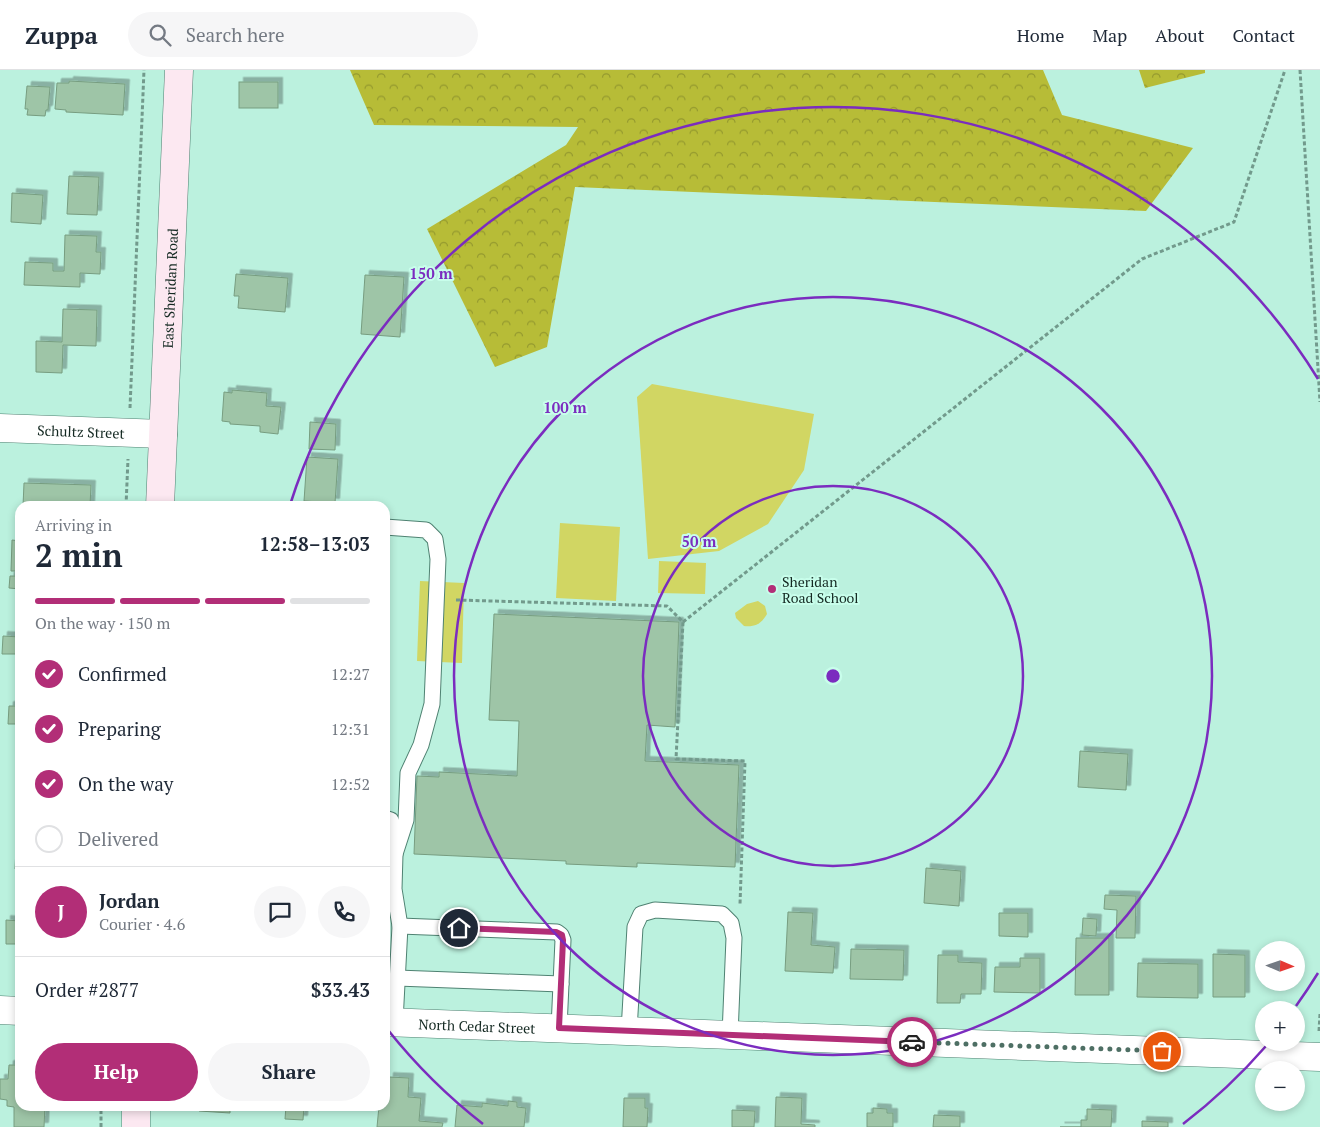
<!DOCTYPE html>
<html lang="en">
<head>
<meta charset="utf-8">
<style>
	:root { --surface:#fff; --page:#f6f6f7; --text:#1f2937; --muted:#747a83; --line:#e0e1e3; --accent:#b22e77 }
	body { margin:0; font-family:"PT Serif",serif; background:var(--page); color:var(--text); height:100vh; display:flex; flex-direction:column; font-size:19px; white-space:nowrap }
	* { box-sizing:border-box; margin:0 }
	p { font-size:16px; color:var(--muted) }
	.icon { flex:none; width:28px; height:28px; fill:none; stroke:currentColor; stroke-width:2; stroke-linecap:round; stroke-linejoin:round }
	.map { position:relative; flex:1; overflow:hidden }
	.panel { position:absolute; left:15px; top:431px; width:375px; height:610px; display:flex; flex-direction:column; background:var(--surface); border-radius:15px; box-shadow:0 2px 8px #0003 }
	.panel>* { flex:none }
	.needle { width:32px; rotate:92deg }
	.buttons { position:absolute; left:1255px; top:871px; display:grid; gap:10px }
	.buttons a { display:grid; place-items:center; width:50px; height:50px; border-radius:50%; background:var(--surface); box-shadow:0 2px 8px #0003; font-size:25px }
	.pin { position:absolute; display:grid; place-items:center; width:42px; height:42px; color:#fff; margin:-21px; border:2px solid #fff; border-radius:50%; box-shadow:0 1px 5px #0007 }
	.courier { position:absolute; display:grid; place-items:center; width:50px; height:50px; margin:-25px; border:4px solid #b22e77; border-radius:50%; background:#fff; color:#222; box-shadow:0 1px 6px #0007 }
	.headline em { font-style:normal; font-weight:700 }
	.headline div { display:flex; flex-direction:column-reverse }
	.headline { display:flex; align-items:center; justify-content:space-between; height:85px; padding:0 20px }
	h1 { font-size:32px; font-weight:700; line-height:38px }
	.bar { display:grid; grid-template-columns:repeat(4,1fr); gap:8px 5px; align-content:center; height:60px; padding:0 20px }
	.bar i { height:6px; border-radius:4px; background:var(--line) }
	.bar .on { background:var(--accent) }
	.bar p { grid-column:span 4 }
	.line { display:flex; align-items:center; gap:12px; padding:0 20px; border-top:1px solid var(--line) }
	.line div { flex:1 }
	.round { display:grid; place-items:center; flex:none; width:52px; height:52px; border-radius:26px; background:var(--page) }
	ol { padding:0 20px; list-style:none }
	li { display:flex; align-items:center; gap:15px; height:55px }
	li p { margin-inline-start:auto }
	li .icon { padding:5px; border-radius:50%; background:var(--accent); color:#fff; stroke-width:4 }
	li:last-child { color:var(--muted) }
	li i { width:28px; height:28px; border:2px solid var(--line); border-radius:50% }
	.cta { display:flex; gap:10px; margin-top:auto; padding:10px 20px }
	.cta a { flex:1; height:58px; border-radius:30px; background:var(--accent); color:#fff; font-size:20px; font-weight:700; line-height:58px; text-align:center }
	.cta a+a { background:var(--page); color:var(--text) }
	header { display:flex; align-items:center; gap:30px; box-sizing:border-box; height:70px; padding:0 25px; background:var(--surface); border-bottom:1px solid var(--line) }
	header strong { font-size:24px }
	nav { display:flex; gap:28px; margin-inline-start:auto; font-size:18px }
	.search { width:350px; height:45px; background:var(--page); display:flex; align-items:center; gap:12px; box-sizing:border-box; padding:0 18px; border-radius:28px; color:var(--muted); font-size:19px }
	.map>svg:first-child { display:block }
	.forest { fill:url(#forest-crowns) }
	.green { fill:#d1d663 }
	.building { fill:#9ec5a7; stroke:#779d80; filter:url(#shadow) }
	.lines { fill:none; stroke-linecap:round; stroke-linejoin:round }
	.lane-casing { stroke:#4f8272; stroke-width:17 }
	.street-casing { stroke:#4f8272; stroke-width:29 }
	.secondary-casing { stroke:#4f8272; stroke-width:29 }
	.path { stroke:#729a8c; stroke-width:3; stroke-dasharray:4 2.5; stroke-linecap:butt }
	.lane { stroke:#fff; stroke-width:15 }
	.street { stroke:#fff; stroke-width:28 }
	.secondary { stroke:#fce8f1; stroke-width:28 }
	.done { stroke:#4e6f64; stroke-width:5; stroke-dasharray:0 9 }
	.route { stroke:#b22e77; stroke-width:6 }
	.ring { fill:none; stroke:#7b2cbf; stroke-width:2.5 }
	.poi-dot { fill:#b22e77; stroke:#c8feeb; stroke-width:2 }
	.labels { text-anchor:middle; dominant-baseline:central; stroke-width:4; stroke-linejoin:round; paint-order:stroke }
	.street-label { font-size:14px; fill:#142922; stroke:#c8feeb }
	.poi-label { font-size:14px; fill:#142922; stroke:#c8feeb; text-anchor:start }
	.centre { fill:#7b2cbf; stroke:#c8feeb; stroke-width:2.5 }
	.ring-label { font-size:15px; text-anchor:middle; font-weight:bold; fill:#7b2cbf; stroke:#c8feeb; stroke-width:4; stroke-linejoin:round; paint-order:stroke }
</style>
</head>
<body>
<header>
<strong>Zuppa</strong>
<div class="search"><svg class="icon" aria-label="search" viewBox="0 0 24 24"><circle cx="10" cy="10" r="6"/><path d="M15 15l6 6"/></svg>Search here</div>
<nav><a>Home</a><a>Map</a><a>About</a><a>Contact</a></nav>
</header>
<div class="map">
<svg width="1320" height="1057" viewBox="0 0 1320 1057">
	<defs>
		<pattern id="forest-crowns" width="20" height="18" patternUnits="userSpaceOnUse" patternTransform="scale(1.25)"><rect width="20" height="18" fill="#b7bc37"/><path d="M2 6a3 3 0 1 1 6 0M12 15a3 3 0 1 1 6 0" fill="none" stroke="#94992e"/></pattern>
		<filter id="shadow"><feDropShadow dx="4.5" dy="-4.5" stdDeviation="0" flood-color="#0004"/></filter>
	</defs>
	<rect width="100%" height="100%" fill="#bbf1de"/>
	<g class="forest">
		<polygon points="350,0 1043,0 1062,45 1193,78 1146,141 575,117 547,277 495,297 427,159 566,75 578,57 374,55"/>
		<polygon points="1139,0 1205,0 1205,3 1145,18"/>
	</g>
	<g class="green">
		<polygon points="652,314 814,344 804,400 768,454 719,481 648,489 637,327"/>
		<polygon points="560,453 620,457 616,531 556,528"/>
		<polygon points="659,491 706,493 705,524 658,523"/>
		<polygon points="420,511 464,513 462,593 417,591"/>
		<path d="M758 531 765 536 767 544C761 554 755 557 744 556L736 548 735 543 747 534Z"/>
	</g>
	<g class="building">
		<polygon points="69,11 125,14 123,45 66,42 66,40 55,39 57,13 69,13"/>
		<rect x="239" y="12" width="39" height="26"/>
		<polygon points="27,16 50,17 48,40 46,40 45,46 27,45 28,39 25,39"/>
		<polygon points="69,106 99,107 97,145 67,144"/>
		<polygon points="12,123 43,125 41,154 11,152"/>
		<polygon points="65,165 97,166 96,182 101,182 100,204 80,203 80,217 24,215 25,192 53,193 53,201 64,201"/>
		<polygon points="236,204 288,208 285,242 238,238 239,226 234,226"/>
		<polygon points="365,205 404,207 400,267 361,264"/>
		<polygon points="63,239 97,240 96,276 63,275 62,303 36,302 36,271 62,272"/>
		<polygon points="232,320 267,323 266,336 281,337 278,364 260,362 260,356 230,354 230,352 222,351 224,322 232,323"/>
		<polygon points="310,352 336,354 335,380 309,379"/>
		<polygon points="307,387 338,389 335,433 304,431"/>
		<polygon points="24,413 91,415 90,436 23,436"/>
		<polygon points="12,470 20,471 20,501 11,501"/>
		<polygon points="10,506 20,506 20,519 9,518"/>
		<polygon points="494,544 679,552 675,657 647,655 645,691 739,695 735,797 637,793 637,797 566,794 566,791 414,784 417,706 439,707 439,702 517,706 519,651 489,650"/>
		<polygon points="3,566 20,567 20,584 2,584"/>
		<polygon points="9,636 20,636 20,654 8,654"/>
		<polygon points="1080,681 1128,684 1126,720 1078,717"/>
		<polygon points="16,778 20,778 20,800 15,799"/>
		<polygon points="926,798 961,801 959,836 924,833"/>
		<polygon points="1105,825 1136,826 1135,868 1116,868 1117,840 1104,839"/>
		<polygon points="788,842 813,843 811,875 835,877 833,903 785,901"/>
		<polygon points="999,843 1028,843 1028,867 999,866"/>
		<polygon points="1083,848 1097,849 1096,866 1082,865"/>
		<polygon points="6,850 20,851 20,874 6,874"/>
		<polygon points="1076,868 1109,868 1109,925 1075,925"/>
		<polygon points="851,879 904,880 903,910 850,909"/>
		<polygon points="1213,884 1245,885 1245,927 1213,927"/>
		<polygon points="938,885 958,885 958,892 982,893 981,924 961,924 960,933 937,933"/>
		<polygon points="1020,888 1040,888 1040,923 994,922 995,897 1020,897"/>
		<polygon points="1138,893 1198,894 1198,928 1137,927"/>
		<polygon points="9,995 20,995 20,1036 45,1036 44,1057 14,1057 14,1037 7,1036 7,1030 0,1029 0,1009 8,1009"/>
		<polygon points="389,1007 409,1008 408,1027 421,1028 419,1051 443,1053 442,1057 377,1057 379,1036 385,1036 385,1025 388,1026"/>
		<polygon points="776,1027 802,1028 801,1054 815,1055 815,1057 775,1057"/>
		<polygon points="624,1028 645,1028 645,1038 648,1038 647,1057 623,1057"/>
		<polygon points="508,1031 517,1032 517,1037 526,1038 524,1057 455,1057 457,1035 482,1037 482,1033 508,1036"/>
		<polygon points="189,1036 249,1036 249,1040 230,1039 230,1043 199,1041 199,1038 189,1037"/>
		<polygon points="286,1036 304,1036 303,1050 285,1049"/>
		<polygon points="873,1038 887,1039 887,1043 893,1043 893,1057 867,1057 867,1043 873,1043"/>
		<polygon points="1087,1039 1112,1040 1111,1057 1060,1057 1081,1057 1081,1050 1087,1050"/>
		<polygon points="732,1040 755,1041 754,1057 732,1057"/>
		<polygon points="934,1045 960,1046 960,1057 933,1057"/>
		<polygon points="1142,1051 1168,1052 1168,1057 1142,1057"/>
	</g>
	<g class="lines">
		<defs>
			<g id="lane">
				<polyline points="385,457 426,460 435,469 438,489 432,634 421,675 408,703 406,750 395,784"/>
				<polyline points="385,748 391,750 394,759 395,784 394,819 400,856 395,952"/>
				<polyline points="400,856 557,862 561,865 563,870 559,958"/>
				<polyline points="397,908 561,914"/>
				<polyline points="629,961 635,857 641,844 655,840 722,844 731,853 734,868 730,965"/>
			</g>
			<g id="street">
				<path id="s1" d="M0 358 163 364"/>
				<polyline points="0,940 20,941"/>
				<path id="s2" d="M385 952 1320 987"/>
			</g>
			<g id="secondary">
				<path id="s3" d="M160 436 179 0"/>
				<polyline points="136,1057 136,1036"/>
			</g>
		</defs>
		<use href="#lane" class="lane-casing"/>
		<use href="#street" class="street-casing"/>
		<use href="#secondary" class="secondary-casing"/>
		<g class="path">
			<polyline points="1300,0 1320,332"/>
			<polyline points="130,338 144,0"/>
			<polyline points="126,436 128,389"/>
			<polyline points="456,530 667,536 683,552 676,689 745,691 740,834"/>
			<polyline points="683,552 1142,189 1234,152 1285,0"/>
			<polyline points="1319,961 1320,944"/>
			<polyline points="101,1057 101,1036"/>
		</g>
		<use href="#lane" class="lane"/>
		<use href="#street" class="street"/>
		<use href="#secondary" class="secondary"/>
	</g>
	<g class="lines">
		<polyline class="done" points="912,972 1162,981"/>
		<polyline class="route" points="459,858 556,862 562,865 563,870 559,958 912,972"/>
	</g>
	<g class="ring">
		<circle cx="833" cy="606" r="190"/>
		<circle cx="833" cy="606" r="379"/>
		<path d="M1318 903A569 569 0 0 1 1296 936M1266 976A569 569 0 0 1 1183 1054M483 1054A569 569 0 0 1 388 960M290 435A569 569 0 0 1 1318 309"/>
	</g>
	<circle class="poi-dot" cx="772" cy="519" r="5"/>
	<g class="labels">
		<g class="street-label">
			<text stroke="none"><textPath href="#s3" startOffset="218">East Sheridan Road</textPath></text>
			<text stroke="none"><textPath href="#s1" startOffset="81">Schultz Street</textPath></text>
			<text stroke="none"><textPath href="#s2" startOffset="92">North Cedar Street</textPath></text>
		</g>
		<g class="poi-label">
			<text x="782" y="511">Sheridan<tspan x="782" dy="16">Road School</tspan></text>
		</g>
	</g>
	<circle cx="833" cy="606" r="8" class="centre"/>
	<g class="ring-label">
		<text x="431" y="209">150 m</text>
		<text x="565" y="343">100 m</text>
		<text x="699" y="477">50 m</text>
	</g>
</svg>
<div class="buttons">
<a><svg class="needle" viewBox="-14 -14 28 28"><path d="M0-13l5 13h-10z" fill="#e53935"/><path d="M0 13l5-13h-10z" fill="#747a83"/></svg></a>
<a>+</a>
<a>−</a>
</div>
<div class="pin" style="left:1162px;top:981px;background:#ea580c"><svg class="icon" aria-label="bag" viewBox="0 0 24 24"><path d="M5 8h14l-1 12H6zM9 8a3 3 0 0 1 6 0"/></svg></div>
<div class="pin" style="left:459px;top:858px;background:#1f2937"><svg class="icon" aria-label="home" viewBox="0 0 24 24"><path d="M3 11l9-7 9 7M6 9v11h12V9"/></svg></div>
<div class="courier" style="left:912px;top:972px"><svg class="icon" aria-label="car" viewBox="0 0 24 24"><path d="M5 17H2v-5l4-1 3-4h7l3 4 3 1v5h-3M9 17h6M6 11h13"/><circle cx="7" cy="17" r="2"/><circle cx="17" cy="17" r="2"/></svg></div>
<section class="panel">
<div class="headline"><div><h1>2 min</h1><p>Arriving in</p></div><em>12:58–13:03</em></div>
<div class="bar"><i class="on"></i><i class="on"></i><i class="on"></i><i></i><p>On the way · 150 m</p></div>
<ol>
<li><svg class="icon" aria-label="check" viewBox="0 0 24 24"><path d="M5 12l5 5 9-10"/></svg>Confirmed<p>12:27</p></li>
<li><svg class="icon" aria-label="check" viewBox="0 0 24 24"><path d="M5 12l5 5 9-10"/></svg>Preparing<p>12:31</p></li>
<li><svg class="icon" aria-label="check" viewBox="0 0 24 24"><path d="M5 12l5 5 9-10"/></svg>On the way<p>12:52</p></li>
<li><i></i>Delivered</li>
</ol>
<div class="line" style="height:90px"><b class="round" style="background:var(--accent);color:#fff">J</b><div><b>Jordan</b><p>Courier · 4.6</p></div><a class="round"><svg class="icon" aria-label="chat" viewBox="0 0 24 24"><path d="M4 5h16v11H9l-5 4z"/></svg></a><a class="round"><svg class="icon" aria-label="phone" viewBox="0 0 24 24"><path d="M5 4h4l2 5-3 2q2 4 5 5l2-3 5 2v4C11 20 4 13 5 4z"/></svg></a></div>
<div class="line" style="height:65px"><div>Order #2877</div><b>$33.43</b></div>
<div class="cta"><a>Help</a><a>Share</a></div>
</section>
</div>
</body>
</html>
